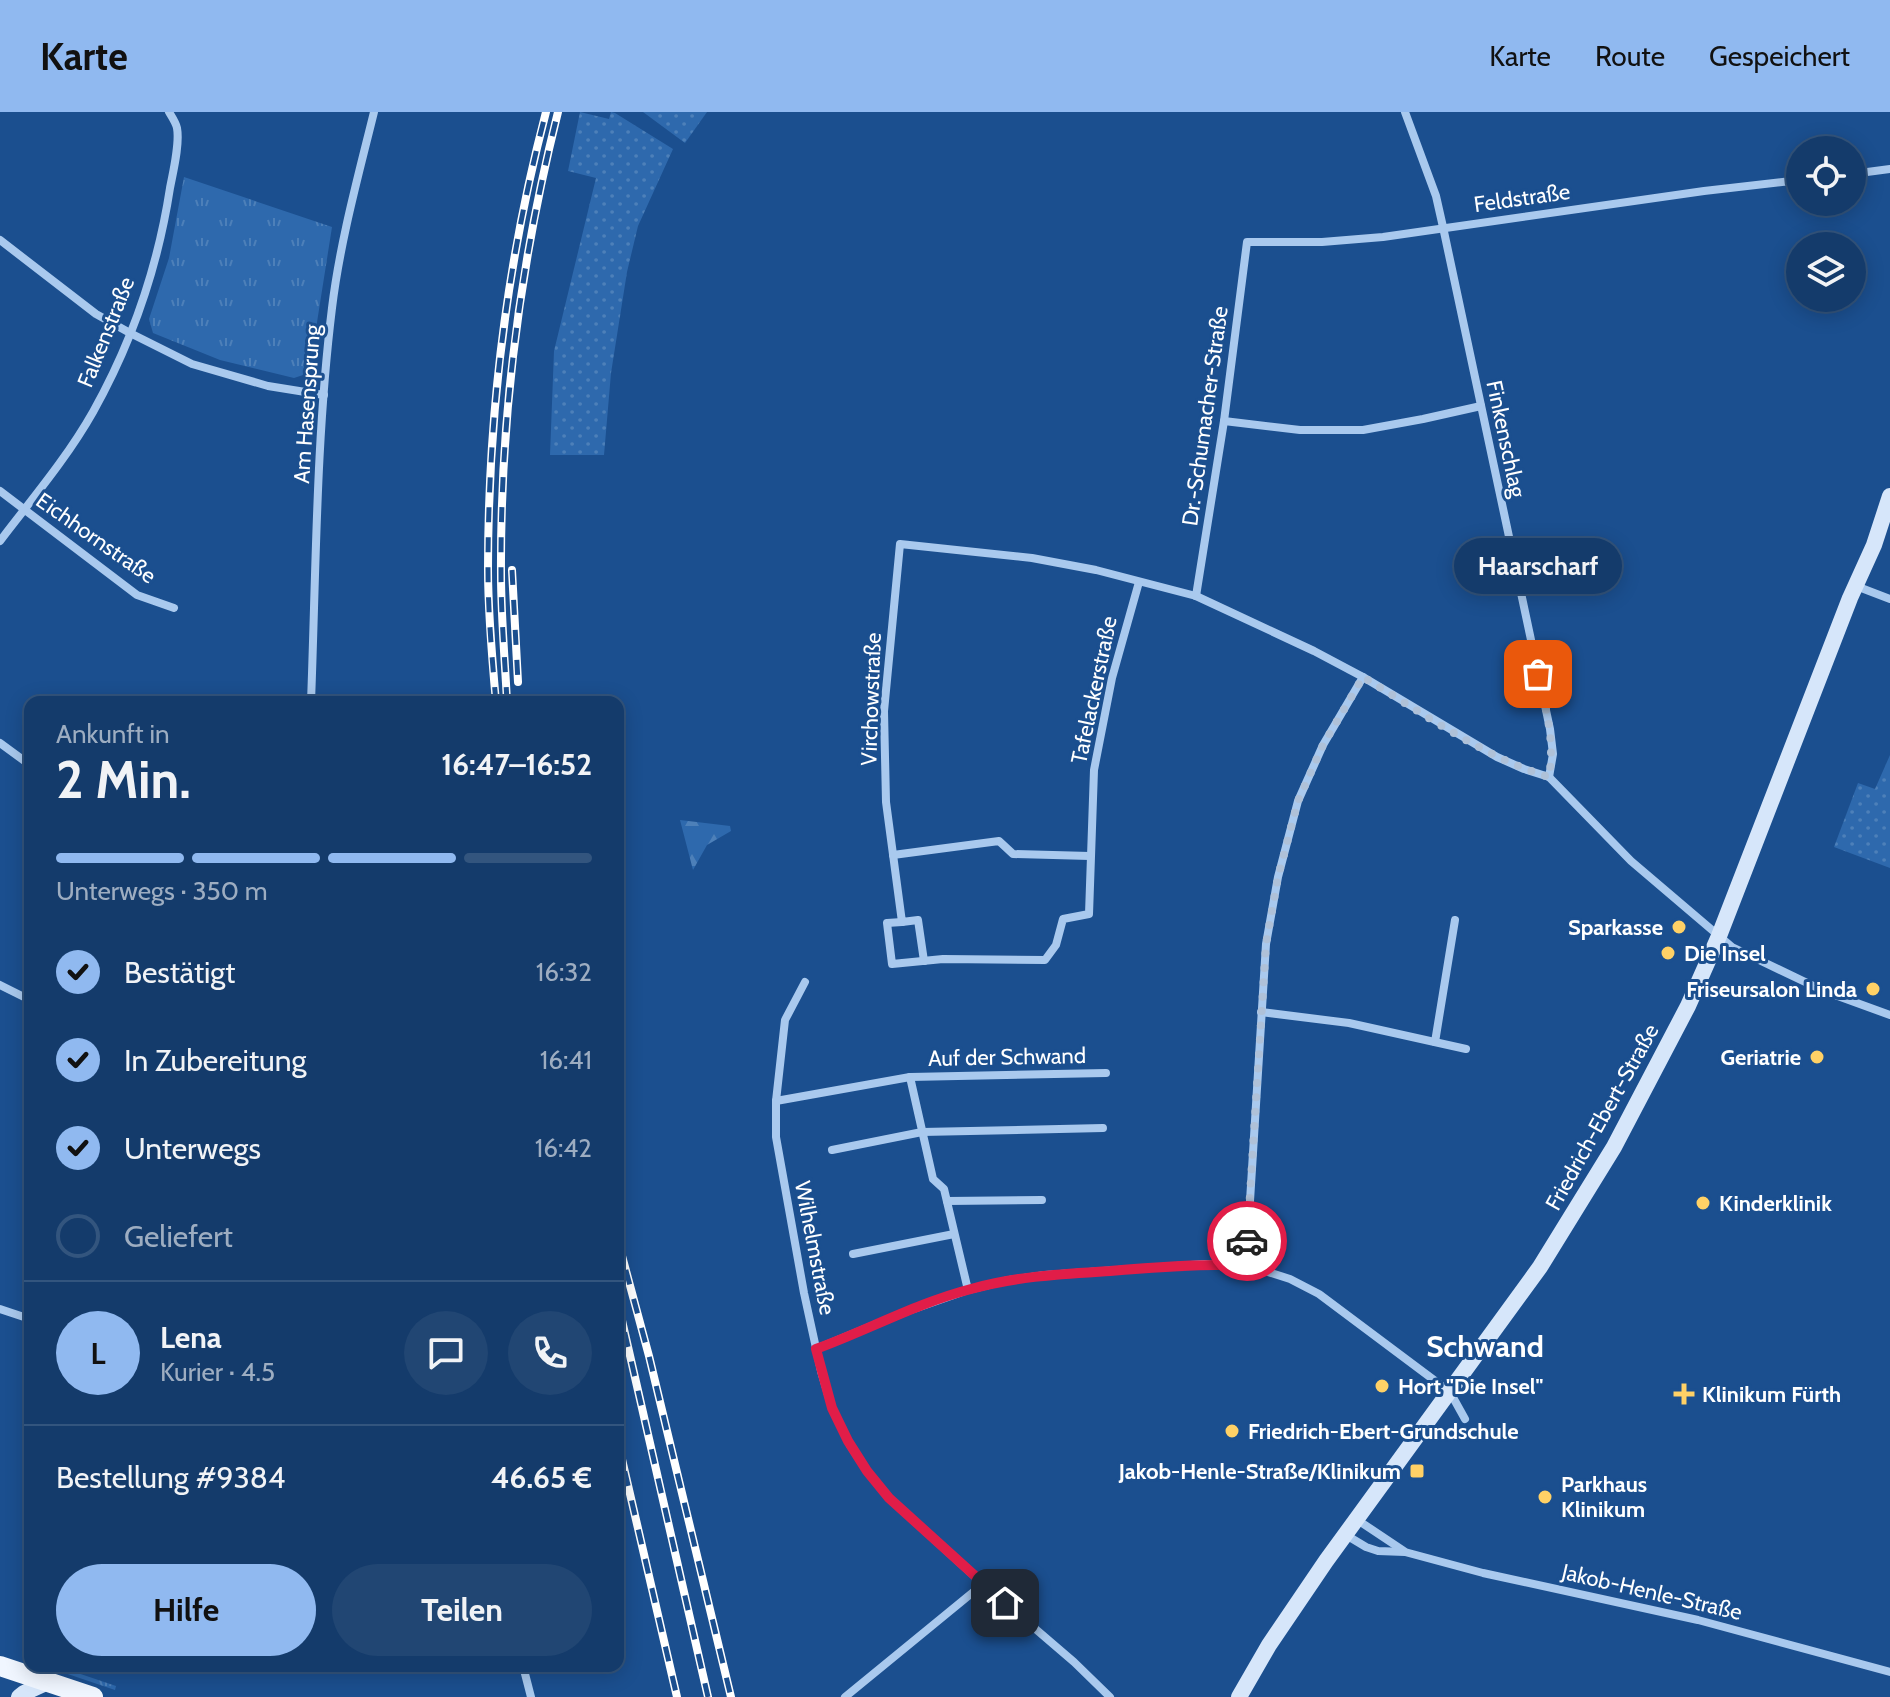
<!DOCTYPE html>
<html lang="de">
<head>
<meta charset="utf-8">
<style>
	:root { --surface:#143b6b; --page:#214673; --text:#f1f3f6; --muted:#9dadc1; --line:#33557e; --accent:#90b9f0 }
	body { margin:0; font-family:Cabin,sans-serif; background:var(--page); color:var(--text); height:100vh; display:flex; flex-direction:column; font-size:30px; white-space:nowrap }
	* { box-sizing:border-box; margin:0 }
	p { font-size:26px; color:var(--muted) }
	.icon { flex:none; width:44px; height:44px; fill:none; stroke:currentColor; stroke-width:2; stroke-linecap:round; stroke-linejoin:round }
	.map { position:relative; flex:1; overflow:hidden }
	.panel { position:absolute; left:24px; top:584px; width:600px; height:976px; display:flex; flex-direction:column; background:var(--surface); border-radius:16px; box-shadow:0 4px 20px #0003,0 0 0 2px var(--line) }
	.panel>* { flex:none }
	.tools { position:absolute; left:1786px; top:24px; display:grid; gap:16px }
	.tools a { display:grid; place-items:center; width:80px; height:80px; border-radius:50%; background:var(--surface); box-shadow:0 4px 20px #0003,0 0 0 2px var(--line); font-size:40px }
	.pin { position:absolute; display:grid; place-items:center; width:68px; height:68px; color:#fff; margin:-34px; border-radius:16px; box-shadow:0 4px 12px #0006 }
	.courier { position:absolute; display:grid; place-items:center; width:80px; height:80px; margin:-40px; border:6px solid #e11d48; border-radius:50%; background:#fff; color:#222; box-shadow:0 2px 10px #0007 }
	.bubble { position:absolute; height:56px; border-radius:28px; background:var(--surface); box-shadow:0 4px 20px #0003,0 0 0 2px var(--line); font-size:26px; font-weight:700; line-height:56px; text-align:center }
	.headline em { font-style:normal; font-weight:700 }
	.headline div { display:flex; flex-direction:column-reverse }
	.headline { display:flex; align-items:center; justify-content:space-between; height:136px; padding:0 32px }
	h1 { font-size:52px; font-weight:700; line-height:60px }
	.bar { display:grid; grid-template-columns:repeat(4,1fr); gap:12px 8px; align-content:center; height:96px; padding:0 32px }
	.bar i { height:10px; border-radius:6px; background:var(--line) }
	.bar .selected { background:var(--accent) }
	.bar p { grid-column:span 4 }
	.line { display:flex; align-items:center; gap:20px; padding:0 32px; border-top:2px solid var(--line) }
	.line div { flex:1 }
	.round { display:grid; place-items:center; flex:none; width:84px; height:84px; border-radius:42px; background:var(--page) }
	ol { padding:0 32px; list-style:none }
	li { display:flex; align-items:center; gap:24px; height:88px }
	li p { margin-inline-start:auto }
	li .icon { padding:8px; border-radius:50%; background:var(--accent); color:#111; stroke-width:4 }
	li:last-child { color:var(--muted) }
	li i { width:44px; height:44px; border:4px solid var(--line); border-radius:50% }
	.primary-button { display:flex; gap:16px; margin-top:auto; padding:16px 32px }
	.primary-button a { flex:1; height:92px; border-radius:48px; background:var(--accent); color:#111; font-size:32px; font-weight:700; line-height:92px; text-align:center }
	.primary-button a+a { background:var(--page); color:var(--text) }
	header { display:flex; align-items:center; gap:48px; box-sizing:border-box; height:112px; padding:0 40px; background:var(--accent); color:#111 }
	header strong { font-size:38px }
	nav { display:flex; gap:44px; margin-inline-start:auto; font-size:28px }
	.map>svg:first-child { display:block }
	.grass { fill:url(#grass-tufts) }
	.forest { fill:url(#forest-firs) }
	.garden { fill:url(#garden-dots) }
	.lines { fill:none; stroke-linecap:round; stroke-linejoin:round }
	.street { stroke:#a9c9ee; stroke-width:8 }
	.secondary { stroke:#d6e6fa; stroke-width:16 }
	.primary { stroke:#f0f6ff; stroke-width:20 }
	.rail-casing { stroke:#fff; stroke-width:8 }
	.rail { stroke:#1b4f8f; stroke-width:5; stroke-dasharray:15; stroke-linecap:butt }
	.done { stroke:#afc1d8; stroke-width:8; stroke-dasharray:0 14.4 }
	.route { stroke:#e11d48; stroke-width:10 }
	.poi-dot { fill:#ffd166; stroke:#1b4f8f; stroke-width:3 }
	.labels { text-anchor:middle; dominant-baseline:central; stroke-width:6; stroke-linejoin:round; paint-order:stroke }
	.street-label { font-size:22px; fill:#fff; stroke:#1b4f8f }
	.poi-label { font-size:22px; font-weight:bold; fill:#fff; stroke:#1b4f8f; text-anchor:start }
	.district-label { font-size:30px; font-weight:bold; fill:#fff; stroke:#1b4f8f }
</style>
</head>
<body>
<header>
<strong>Karte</strong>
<nav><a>Karte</a><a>Route</a><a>Gespeichert</a></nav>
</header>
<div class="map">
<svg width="1890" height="1585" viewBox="0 0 1890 1585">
	<defs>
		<pattern id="grass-tufts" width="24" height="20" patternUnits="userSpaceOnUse" patternTransform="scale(2)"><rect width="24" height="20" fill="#2e69ad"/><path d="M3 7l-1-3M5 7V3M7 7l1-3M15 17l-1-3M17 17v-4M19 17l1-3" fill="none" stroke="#4d80b9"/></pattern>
		<pattern id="forest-firs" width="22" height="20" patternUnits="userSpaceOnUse" patternTransform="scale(2)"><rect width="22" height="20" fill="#2e69ad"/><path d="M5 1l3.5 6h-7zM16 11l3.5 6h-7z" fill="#4d80b9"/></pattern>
		<pattern id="garden-dots" width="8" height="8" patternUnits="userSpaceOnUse" patternTransform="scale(2)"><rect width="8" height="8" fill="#2e69ad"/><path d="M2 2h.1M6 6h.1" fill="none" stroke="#4d80b9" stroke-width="1.8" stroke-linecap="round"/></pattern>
	</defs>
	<rect width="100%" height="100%" fill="#1b4f8f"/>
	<g class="grass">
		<polygon points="184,65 332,115 309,261 294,266 220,248 153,221 149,207 169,146"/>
		<polygon points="51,1554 57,1554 116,1574 115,1578 53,1557"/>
	</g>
	<polygon class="forest" points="680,708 730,714 731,719 707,733 693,758"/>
	<g class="garden">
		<polygon points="580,0 609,7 611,0 615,1 673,37 638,114 627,160 611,261 604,343 550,343 554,239 596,66 568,59"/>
		<polygon points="643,0 707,0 685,31"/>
		<polygon points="1890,643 1890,756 1834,735 1858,671 1875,677"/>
	</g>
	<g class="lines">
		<g class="street">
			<polyline points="1405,0 1436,84 1443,115 1550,617 1553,642 1549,665"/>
			<polyline points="1852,62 1890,57"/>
			<polyline points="0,128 96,202 130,221 192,252 268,274 324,283"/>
			<polyline points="1224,309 1300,318 1363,318 1423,307 1481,294"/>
			<polyline points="0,379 137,483 174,496"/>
			<path d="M0 429C32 387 67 346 93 300 131 232 158 154 170 76 173 60 180 32 177 16 176 11 172 5 169 0"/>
			<polyline points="1856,474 1890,487"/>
			<polyline points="1196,484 1224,309 1247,130 1322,130 1383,125 1704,79 1800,68"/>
			<path d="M311 590C316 459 316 326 332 196 340 130 358 65 374 0"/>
			<polyline points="0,631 30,653"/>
			<polyline points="893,743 999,729 1013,742 1090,744"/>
			<polyline points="902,810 887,811 892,852 943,847 1045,848 1056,833 1063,807 1089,802 1094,658 1112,566 1139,470"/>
			<polyline points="924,849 918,808 902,810 886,690 884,599 900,432 1032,446 1096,458 1196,484 1314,539 1363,565 1497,645 1524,657 1549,665 1631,749 1732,835 1824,879 1890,903"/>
			<polyline points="805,870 785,908 776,989 776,1025 804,1181 821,1259 832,1296 850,1333 867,1359 889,1386 983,1472 1074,1550 1110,1585"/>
			<polyline points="0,873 30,888"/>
			<polyline points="1261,900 1349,911 1466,937"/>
			<polyline points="1435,930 1455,808"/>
			<polyline points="910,965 933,1067 944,1077 968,1178"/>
			<polyline points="776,989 910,965 1106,961"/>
			<polyline points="832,1038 922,1020 1103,1016"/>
			<polyline points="947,1089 1042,1088"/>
			<polyline points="853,1142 954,1122"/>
			<polyline points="1246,1153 1266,832 1278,765 1298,689 1323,633 1363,565"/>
			<polyline points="0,1197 30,1207"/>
			<polyline points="816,1237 908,1199 968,1178 1009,1168 1045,1163 1205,1152 1246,1153 1290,1167 1319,1182 1450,1280 1465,1307"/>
			<polyline points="1356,1407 1404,1439"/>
			<polyline points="1346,1423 1366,1435 1378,1439 1405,1440 1483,1461 1698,1508 1890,1560"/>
			<polyline points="523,1554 531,1585"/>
			<polyline points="845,1585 983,1472"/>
		</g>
		<g class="secondary">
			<polyline points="19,1585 24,1581 48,1570"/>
			<polyline points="1239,1585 1269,1533 1326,1449 1540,1155 1614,1035 1688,894 1719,824 1850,486 1874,433 1890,384"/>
		</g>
		<polyline class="primary" points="0,1554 93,1585"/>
		<defs>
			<g id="rail">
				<polyline points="512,458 518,570"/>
				<path d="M496 590C492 546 488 501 488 457 488 302 507 149 546 0"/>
				<path d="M507 590C505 548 501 505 501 463 500 307 520 151 558 0"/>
				<polyline points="618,1129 649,1244 731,1585"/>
				<polyline points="618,1191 708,1585"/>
				<polyline points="618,1330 677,1585"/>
			</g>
		</defs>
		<use href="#rail" class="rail-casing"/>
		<use href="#rail" class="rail"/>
	</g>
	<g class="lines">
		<path class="done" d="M1247 1129 1266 832 1278 765 1298 689 1323 633 1363 565C1421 600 1485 646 1549 665 1555 627 1546 598 1538 562"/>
		<path class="route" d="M1005 1491 889 1386 867 1359 848 1329 832 1296 816 1237C868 1218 917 1191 971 1177 1017 1164 1063 1162 1110 1159 1156 1155 1200 1152 1246 1153L1247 1129"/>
	</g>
	<g class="poi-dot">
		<circle cx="1679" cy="815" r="8"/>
		<circle cx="1668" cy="841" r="8"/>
		<circle cx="1873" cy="877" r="8"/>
		<circle cx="1817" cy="945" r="8"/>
		<circle cx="1703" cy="1091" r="8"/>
		<circle cx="1382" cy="1274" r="8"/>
		<path d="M1680 1270h8v8h8v8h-8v8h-8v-8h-8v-8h8z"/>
		<circle cx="1232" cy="1319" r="8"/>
		<rect x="1409" y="1351" width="16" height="16" rx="4"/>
		<circle cx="1545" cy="1385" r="8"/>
	</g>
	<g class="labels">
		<g class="street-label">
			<text transform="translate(1522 86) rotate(-8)">Feldstraße</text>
			<text transform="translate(106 220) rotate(-68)">Falkenstraße</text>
			<text transform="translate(307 292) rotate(-86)">Am Hasensprung</text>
			<text transform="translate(1205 304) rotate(-82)">Dr.-Schumacher-Straße</text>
			<text transform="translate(1506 327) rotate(78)">Finkenschlag</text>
			<text transform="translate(96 426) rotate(35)">Eichhornstraße</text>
			<text transform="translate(1094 578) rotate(-78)">Tafelackerstraße</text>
			<text transform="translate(871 587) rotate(-88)">Virchowstraße</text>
			<text transform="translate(1007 945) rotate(-1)">Auf der Schwand</text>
			<text transform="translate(1602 1005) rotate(-61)">Friedrich-Ebert-Straße</text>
			<text transform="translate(815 1136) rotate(79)">Wilhelmstraße</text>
			<text transform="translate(1652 1480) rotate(13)">Jakob-Henle-Straße</text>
		</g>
		<g class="poi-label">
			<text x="1663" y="815" text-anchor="end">Sparkasse</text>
			<text x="1684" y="841">Die Insel</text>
			<text x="1857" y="877" text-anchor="end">Friseursalon Linda</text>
			<text x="1801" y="945" text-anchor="end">Geriatrie</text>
			<text x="1719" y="1091">Kinderklinik</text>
			<text x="1398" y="1274">Hort "Die Insel"</text>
			<text x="1702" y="1282">Klinikum Fürth</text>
			<text x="1248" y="1319">Friedrich-Ebert-Grundschule</text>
			<text x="1401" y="1359" text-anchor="end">Jakob-Henle-Straße/Klinikum</text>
			<text x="1561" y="1372">Parkhaus<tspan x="1561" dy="25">Klinikum</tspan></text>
		</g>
		<g class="district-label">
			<text x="1485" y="1234">Schwand</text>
		</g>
	</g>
</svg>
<div class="tools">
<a><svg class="icon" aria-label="locate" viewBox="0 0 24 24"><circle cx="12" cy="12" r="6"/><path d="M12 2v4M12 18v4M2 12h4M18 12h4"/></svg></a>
<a><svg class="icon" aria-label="layers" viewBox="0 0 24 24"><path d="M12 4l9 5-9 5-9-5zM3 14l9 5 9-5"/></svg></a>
</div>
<div class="pin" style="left:1538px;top:562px;background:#ea580c"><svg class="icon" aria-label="bag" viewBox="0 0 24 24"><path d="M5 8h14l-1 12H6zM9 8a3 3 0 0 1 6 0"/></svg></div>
<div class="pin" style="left:1005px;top:1491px;background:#1f2937"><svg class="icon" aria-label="home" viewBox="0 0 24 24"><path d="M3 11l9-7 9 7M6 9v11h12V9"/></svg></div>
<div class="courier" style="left:1247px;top:1129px"><svg class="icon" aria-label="car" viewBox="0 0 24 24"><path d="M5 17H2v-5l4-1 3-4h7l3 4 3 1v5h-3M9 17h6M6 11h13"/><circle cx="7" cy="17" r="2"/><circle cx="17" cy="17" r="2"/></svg></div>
<div class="bubble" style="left:1454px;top:426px;width:168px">Haarscharf</div>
<section class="panel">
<div class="headline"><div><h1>2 Min.</h1><p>Ankunft in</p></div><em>16:47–16:52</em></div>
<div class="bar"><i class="selected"></i><i class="selected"></i><i class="selected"></i><i></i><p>Unterwegs · 350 m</p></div>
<ol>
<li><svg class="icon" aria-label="check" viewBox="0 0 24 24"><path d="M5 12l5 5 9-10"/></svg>Bestätigt<p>16:32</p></li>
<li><svg class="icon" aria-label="check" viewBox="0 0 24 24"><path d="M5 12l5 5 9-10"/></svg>In Zubereitung<p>16:41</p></li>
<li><svg class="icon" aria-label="check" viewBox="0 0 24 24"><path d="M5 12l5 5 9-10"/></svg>Unterwegs<p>16:42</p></li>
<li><i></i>Geliefert</li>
</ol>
<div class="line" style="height:144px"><b class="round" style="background:var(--accent);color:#111">L</b><div><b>Lena</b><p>Kurier · 4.5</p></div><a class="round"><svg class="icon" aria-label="chat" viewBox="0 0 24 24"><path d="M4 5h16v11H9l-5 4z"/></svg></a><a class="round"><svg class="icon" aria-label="phone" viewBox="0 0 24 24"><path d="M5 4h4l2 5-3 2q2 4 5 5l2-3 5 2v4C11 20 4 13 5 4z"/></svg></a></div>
<div class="line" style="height:104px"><div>Bestellung #9384</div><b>46.65 €</b></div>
<div class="primary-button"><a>Hilfe</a><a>Teilen</a></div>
</section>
</div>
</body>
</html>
